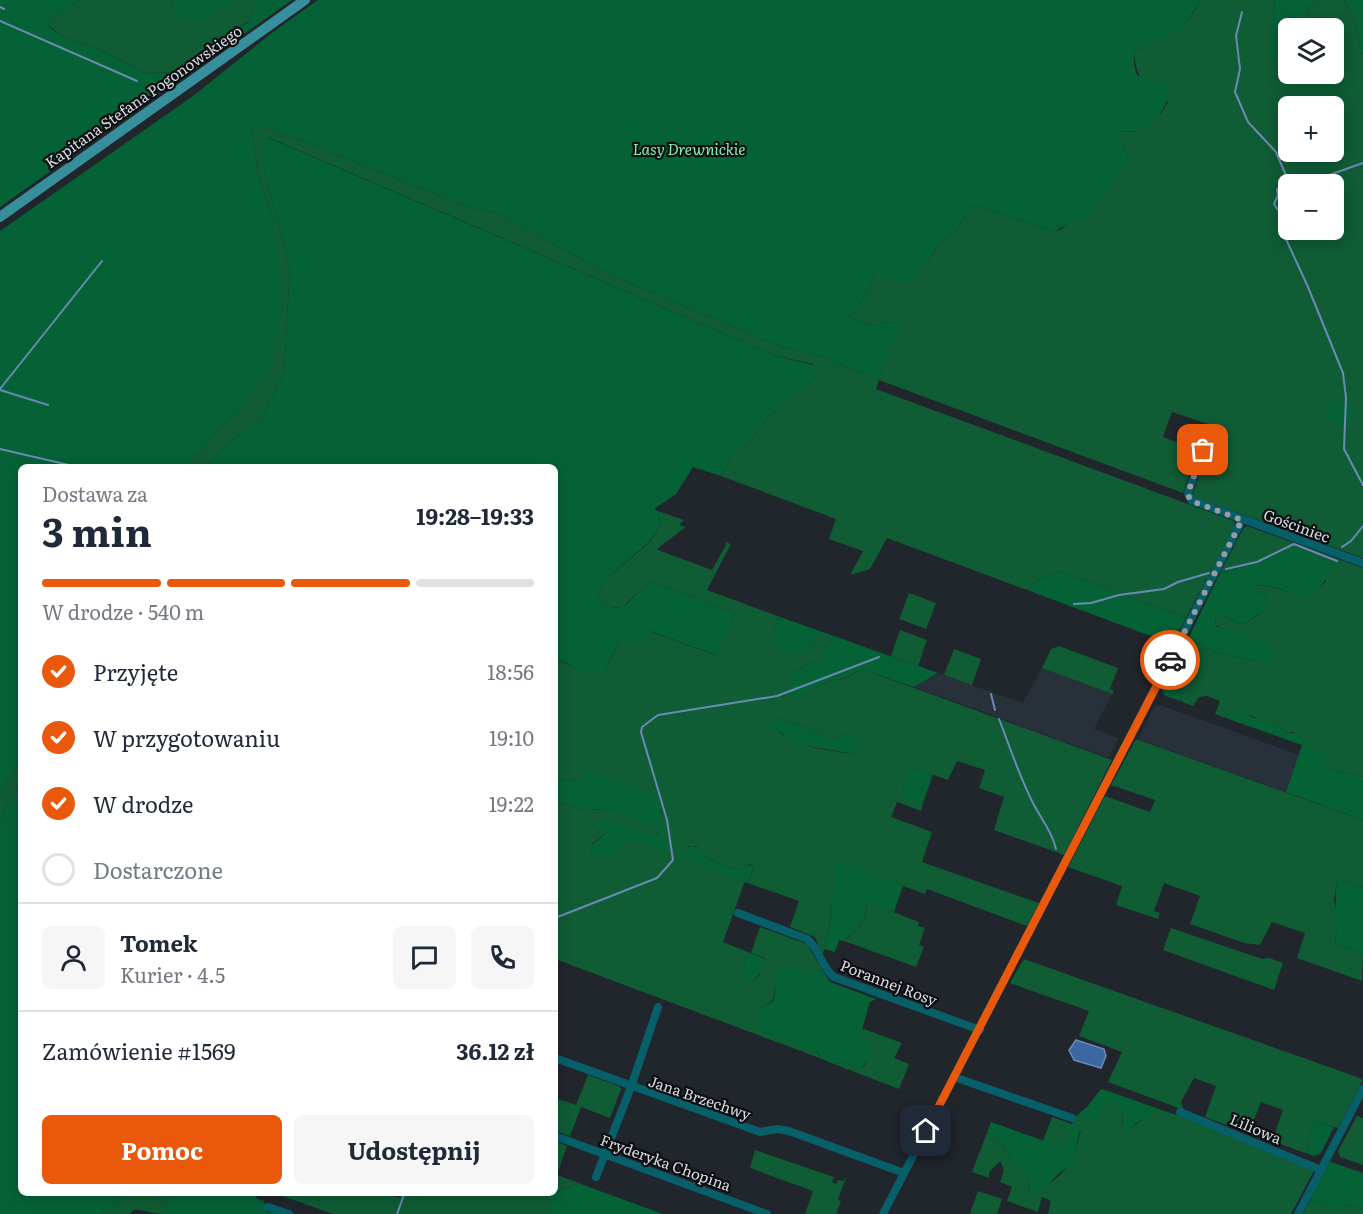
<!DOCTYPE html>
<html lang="pl">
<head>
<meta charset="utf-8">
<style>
	:root { --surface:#fff; --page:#f6f6f7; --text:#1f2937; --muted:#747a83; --line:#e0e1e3; --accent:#ea580c }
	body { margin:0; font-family:Literata,serif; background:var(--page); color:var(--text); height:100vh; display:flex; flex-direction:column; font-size:22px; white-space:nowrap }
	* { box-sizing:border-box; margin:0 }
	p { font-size:20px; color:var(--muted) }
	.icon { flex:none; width:33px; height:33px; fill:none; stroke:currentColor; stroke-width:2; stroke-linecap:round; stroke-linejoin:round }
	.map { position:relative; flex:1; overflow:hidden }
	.details { position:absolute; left:18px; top:464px; width:540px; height:732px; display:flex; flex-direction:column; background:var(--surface); border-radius:9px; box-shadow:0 3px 15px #0003 }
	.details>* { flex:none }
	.fabs { position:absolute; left:1278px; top:18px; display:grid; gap:12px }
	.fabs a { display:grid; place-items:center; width:66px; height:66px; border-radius:9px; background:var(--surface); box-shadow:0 3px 15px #0003; font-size:30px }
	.pin { position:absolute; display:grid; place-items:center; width:51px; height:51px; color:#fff; margin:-26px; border-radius:12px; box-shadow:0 3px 9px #0006 }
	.courier { position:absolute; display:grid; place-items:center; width:60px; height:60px; margin:-30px; border:4px solid #ea580c; border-radius:50%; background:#fff; color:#222; box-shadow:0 2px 8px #0007 }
	.headline em { font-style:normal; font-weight:700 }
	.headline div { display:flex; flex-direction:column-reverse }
	.headline { display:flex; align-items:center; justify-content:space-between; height:102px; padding:0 24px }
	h1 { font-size:39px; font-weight:700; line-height:45px }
	.bar { display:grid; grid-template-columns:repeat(4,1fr); gap:9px 6px; align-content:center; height:72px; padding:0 24px }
	.bar i { height:8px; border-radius:4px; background:var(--line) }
	.bar .current { background:var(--accent) }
	.bar p { grid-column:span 4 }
	.line { display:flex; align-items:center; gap:15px; padding:0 24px; border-top:2px solid var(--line) }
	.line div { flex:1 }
	.round { display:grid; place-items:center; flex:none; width:63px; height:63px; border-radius:9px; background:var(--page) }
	ol { padding:0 24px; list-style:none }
	li { display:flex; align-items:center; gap:18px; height:66px }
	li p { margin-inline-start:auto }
	li .icon { padding:6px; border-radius:50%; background:var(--accent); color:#fff; stroke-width:4 }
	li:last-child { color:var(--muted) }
	li i { width:33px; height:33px; border:3px solid var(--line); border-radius:50% }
	.primary-button { display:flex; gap:12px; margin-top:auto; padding:12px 24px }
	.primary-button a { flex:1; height:69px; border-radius:9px; background:var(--accent); color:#fff; font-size:24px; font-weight:700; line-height:69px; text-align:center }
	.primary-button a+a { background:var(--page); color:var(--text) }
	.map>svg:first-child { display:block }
	.built { fill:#28303a }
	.green { fill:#0f5c35; fill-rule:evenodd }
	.forest { fill:#056237 }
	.water { fill:#3b67a2; stroke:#6a8ab4; stroke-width:1.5 }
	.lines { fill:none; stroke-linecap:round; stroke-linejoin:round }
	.stream { stroke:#6a8ab4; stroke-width:2 }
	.minor { stroke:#075f69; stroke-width:8 }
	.major { stroke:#388f9c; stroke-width:10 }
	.done { stroke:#989ba0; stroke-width:6; stroke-dasharray:0 10.8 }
	.route { stroke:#ea580c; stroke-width:8 }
	.labels { text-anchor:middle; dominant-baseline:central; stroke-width:4.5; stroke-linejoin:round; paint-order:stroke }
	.street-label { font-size:15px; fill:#d8dbdf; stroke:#0c0e11 }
	.park-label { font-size:15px; font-style:italic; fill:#88f2b0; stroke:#0c0e11 }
</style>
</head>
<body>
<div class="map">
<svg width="1363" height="1214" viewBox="0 0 1363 1214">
	<rect width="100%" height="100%" fill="#21252c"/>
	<g class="built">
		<polygon points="1042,668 1112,694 1094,729 1119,738 1109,758 914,687 938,673 1023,703"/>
		<polygon points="1160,705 1299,755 1286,792 1138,739 1154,707"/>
	</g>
	<g class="green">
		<path d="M80 0H171L173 6 214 16 235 0H262C251 9 253 27 234 26 223 37 211 44 198 54 192 59 189 67 182 72L145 73 100 50 65 38 49 26 50 19Z"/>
		<path d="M1201 0H1275L1273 21 1285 55 1288 47V74H1334V28H1298L1313 3 1317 0H1344L1353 14 1363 55V558L1192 496 1217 427 1172 412 1163 437 1198 450 1183 493 879 380 876 389 1234 521 1235 526 1186 618 1062 572C1047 573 1038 579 1027 590L887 538 870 569 850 575 863 551 829 539 836 519 721 476 732 455 737 449 750 443 768 416 786 404 815 377 813 364 773 355 268 137 264 170 290 268 284 372 262 417 222 448 208 466H187L214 434 241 409 272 216 257 169 252 131 262 127 275 130 469 207 494 212 613 276 782 347 817 355 878 380 900 324 888 322 871 326 849 317 868 291 875 273 926 264 940 242 954 233 973 205 1055 232 1062 229 1128 156 1118 137V131L1134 132 1161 113 1168 102C1147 83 1134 81 1135 51 1152 40 1174 35 1188 20 1193 15 1197 6 1201 0ZM1288 106H1334V152H1288ZM1288 184H1334V230H1288Z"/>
		<path d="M658 511 684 520 679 525 686 527 658 548V550L712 570 726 545 725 542 731 544 707 590 780 617 772 637 807 653 820 631 834 636 819 659 792 673 796 700 813 688 832 680 844 679 862 669 1112 760 1064 855 994 830 1004 797 979 788 985 770 957 761 948 780 911 767 901 794 923 803 921 811 897 802 891 817 932 832 922 862 1039 903 1027 926 927 889 925 894 839 863 830 912 832 913 823 954 820 950 815 937 790 927 799 901 748 883 754 867 749 864 742 869 735 870 705 857 696 846 688 847 681 858 745 881 723 942 748 952 744 964 755 979 759 976 765 958 751 953 760 927 807 944 823 971 818 970 815 976 774 987C776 999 771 1002 762 1008L763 1031C781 1037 814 1042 822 1059L555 959V801L585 810 610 809 664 828 580 779 574 781 565 779 555 781V658L573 667 605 670 621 637 649 631 715 655 735 613 650 581 623 607 610 608 599 601C595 571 653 554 659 525 660 521 659 515 658 511ZM777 718 836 739 843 735 860 740 854 754C839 752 810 748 797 743 788 740 783 732 773 730ZM599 821H605C620 826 643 838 659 833L665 852 630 839C613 852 613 863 591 854L592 844 608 831 592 826Z"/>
		<path d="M1247 526 1363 568V777C1350 773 1340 773 1327 769L1325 764 1302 745 1294 732H1285L1275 724 1264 722 1252 716 1238 715 1234 721 1215 714 1220 701 1207 696 1199 697 1193 706 1180 701C1184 689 1189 674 1176 665L1179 660 1177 659 1188 639 1215 652 1262 663H1268L1224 629 1216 625 1215 618 1221 615 1241 624 1247 623 1250 619C1261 616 1268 607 1266 596L1254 590 1253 588 1255 586C1280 582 1304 609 1326 581L1286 551 1262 562 1220 573 1243 529Z"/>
		<polygon points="909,593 936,603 926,629 899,619"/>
		<polygon points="900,630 927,640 918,666 891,656"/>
		<polygon points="1059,646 1118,668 1110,689 1114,691 1112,694 1042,668 1051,649"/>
		<polygon points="954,649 981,659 972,685 944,675"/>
		<polygon points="1136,739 1363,820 1363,888 1338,879 1334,899 1338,920 1335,944 1363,954 1362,981 1297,958 1305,933 1272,922 1260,945 1244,943 1190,924 1200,896 1164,883 1154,911 1160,913 1158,919 1116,905 1122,886 1068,867 1105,796 1150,812 1155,800 1111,785"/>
		<polygon points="21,758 21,781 0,818 0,793"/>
		<path d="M867 902 919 922 918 926 925 928 919 945 924 947 916 967 844 941C859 927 866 924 867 902Z"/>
		<polygon points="1171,928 1262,959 1269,958 1283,963 1274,990 1163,950"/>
		<polygon points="1024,959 1360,1078 1363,1080 1338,1128 1315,1121 1309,1139 1308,1154 1272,1141 1283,1110 1261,1102 1249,1133 1205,1117 1216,1086 1194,1078 1181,1102 1184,1110 1108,1082 1122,1052 1079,1036 1089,1011 1010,983"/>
		<polygon points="861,1028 902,1043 894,1058 909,1064 899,1089 834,1064 841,1062 863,1068 866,1062 860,1036"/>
		<polygon points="588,1075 619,1086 621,1089 610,1118 581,1107 570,1136 555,1131 555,1098 576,1105"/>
		<path d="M1108 1103 1117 1106 1122 1112V1122L1130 1131C1139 1117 1150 1121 1156 1108L1313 1162 1316 1167 1291 1214H1048L1051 1201 1042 1197 1038 1212 1007 1201 1012 1187 1000 1182 1004 1170 1000 1161 989 1172V1178L972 1172 987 1133C1002 1137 1007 1154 1016 1165 1019 1169 1024 1170 1027 1174L1030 1193C1041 1189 1050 1183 1060 1175 1065 1170 1068 1164 1075 1162V1152L1081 1131 1064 1148 1043 1141 1052 1117 1072 1124 1076 1116 1092 1122 1104 1104Z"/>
		<polygon points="1357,1116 1363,1118 1363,1165 1340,1157 1338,1151"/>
		<polygon points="555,1141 567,1146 557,1175 579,1183 555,1192"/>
		<polygon points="755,1150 834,1177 832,1182 836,1184 839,1180 843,1181 846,1177 838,1200 841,1201 836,1214 805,1214 813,1191 750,1168"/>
		<polygon points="978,1191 1002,1199 997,1214 970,1214"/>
		<polygon points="304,1192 385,1192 399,1198 401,1192 554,1193 550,1214 333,1214 274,1193"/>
		<path d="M120 1193H171L167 1208 162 1214C151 1214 144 1209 133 1210L130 1214H101L103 1209 112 1211Z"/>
		<polygon points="1310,1200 1338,1210 1348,1205 1363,1209 1363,1214 1303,1214"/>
	</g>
	<g class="forest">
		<path d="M0 0H80L50 19 49 27 65 38 100 50 145 73 182 72 196 55 222 38C222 24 237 29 246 24L253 14 255 5 262 0H292L0 207Z"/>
		<path d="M171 0H235C220 12 206 26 187 18 178 15 174 8 171 0Z"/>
		<path d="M318 0H1201C1194 10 1188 23 1178 30 1165 40 1148 42 1135 51L1134 65 1137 75 1167 87C1171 107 1154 123 1136 131 1131 133 1124 130 1118 131 1118 142 1127 150 1129 161L1087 218 1081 221H1071L1055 232 973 205 954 233 940 242 926 264 908 284 875 273 868 291 849 317 871 326 888 322 901 324 878 380 817 355 782 347 613 276 494 212 469 207 275 130 262 127 252 131 257 169 272 216 282 295 271 367 241 409 214 434 187 466H21V758L0 793V231L193 96 277 29Z"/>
		<path d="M1275 0H1317L1313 3 1298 28H1288C1288 40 1290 51 1280 59H1274L1270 55Z"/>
		<polygon points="1344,0 1363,0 1363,55 1353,14"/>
		<path d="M267 137 773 355 821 367 811 382 786 404 768 416 750 443 737 449 732 455 721 476 693 467 676 494 654 509 658 511C659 515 660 521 659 525 653 552 595 572 599 601 608 608 617 611 627 604L650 581 735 613 716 655 650 631 643 645 621 637 605 670C578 675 578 667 555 658V466H208L222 448 262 417 284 372 290 268 264 170 263 142Z"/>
		<path d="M1335 400 1350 404C1353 416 1350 423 1340 428L1327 416V407Z"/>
		<path d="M1294 547 1331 563C1313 624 1291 581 1255 586L1254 590 1266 596C1269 617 1255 612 1247 623L1241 624 1221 615 1215 619 1216 626 1267 642C1274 649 1273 656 1268 663H1262L1215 652 1188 639 1220 573 1262 562Z"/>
		<path d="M1062 572 1186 618 1172 644 1027 590C1038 579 1047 573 1062 572Z"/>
		<polygon points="780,617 820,631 807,653 776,651 772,637"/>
		<polygon points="834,636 938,673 914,687 862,669 843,679 832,680 813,688 796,700 787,690 792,673 819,659"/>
		<path d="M1176 665C1190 674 1184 688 1180 701L1165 696 1162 690Z"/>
		<path d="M1242 714 1275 724 1285 732 1300 734 1303 739 1302 745 1329 756 1325 764 1327 769C1340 773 1350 773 1363 777V820L1286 792 1302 745 1234 721 1238 715Z"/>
		<polygon points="777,718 836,739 843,735 861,739 854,754 801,745 788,740 782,733 773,730 769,726 772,720"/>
		<polygon points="910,767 933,774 923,803 901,795"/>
		<polygon points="585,771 657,798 664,829 610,809 585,810 555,801 555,781 565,779 574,781 580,779"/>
		<polygon points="21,781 21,1192 120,1193 112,1212 103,1209 101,1214 0,1214 0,818"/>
		<path d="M599 821H605L645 833 665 834 667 849 665 852 630 840C612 852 614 864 591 854L592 845 607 832 592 826Z"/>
		<polygon points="692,846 699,848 705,857 735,870 742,869 747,865 754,866 748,883 680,858 680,851"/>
		<path d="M838 862 903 886 894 912 867 903C865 925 859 926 844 941L839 940 835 952 824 949 832 914 830 913Z"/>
		<path d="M1338 879 1363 888V954L1335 944C1340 920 1332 902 1338 879Z"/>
		<path d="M748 952 765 959C762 970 758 984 744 979L741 974Z"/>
		<polygon points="783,964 814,976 818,970 823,971 830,982 876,999 870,1002 860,1036 867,1041 872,1051 862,1068 841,1062 834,1064 822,1059 818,1052 763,1031 757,1025 762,1008 773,1001 775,994 774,981"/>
		<path d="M1101 1089 1105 1090 1156 1108C1150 1122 1138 1116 1130 1131L1123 1128 1122 1112 1112 1104H1104L1098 1120 1092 1122 1076 1116 1087 1107Z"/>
		<polygon points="1315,1121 1334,1127 1321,1153 1314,1156 1308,1154 1309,1139"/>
		<path d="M991 1122 1064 1148 1073 1124 1081 1126 1075 1152V1162C1068 1164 1042 1189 1037 1196L1030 1193 1027 1174C1024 1170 1019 1169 1016 1165 1007 1154 1003 1138 987 1133Z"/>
		<polygon points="1328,1161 1363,1173 1363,1209 1348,1205 1338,1210 1310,1200"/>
		<path d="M579 1183 586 1186 663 1214H550C546 1188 561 1192 579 1183Z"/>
		<polygon points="171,1192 183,1195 187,1192 258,1193 256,1198 264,1201 267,1212 282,1214 162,1214 167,1208"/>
	</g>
	<polygon class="water" points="1076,1040 1104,1049 1106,1056 1101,1068 1074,1060 1069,1050"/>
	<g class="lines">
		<g class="stream">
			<polyline points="0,7 4,9"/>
			<polyline points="1242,12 1236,36 1240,69 1235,92 1248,122 1276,152 1287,178 1277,190 1278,195 1274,204 1283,217 1280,226 1308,287 1343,373 1346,398 1344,449 1363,485"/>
			<polyline points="0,21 137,81"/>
			<polyline points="1304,184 1363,163"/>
			<polyline points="1278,195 1288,191"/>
			<polyline points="0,389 102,261"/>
			<polyline points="0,390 48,405"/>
			<polyline points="0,449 69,465"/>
			<polyline points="1342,547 1351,541 1363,526"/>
			<polyline points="1226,569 1257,562 1294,544 1337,561"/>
			<polyline points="1074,604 1091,603 1119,595 1164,589 1178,582 1209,573"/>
			<polyline points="991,694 995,710"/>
			<path d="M999 719C1010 747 1019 776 1033 803 1041 819 1052 831 1056 849"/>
			<polyline points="555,918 657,878 673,860 667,820 641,732 642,727 658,715 777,696 879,657"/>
			<polyline points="397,1214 405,1192"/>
		</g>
		<g class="minor">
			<polyline points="1211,430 1189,490 1188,494 1191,500 1363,563"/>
			<path d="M738 913 807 939C820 949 821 967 834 977L980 1030"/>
			<polyline points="555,1058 760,1132 778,1129 789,1131 904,1173"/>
			<polyline points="954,1077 1072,1118"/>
			<polyline points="1180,1112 1321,1170"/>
			<polyline points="555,1136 767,1214"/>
			<polyline points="596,1177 631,1087 658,1007"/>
			<polyline points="268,1207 289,1214"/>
			<polyline points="883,1214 1242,520"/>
			<polyline points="1298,1214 1363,1089"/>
		</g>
		<polyline class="major" points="0,217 305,0"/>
	</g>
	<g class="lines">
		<polyline class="done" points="1170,660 1242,520 1194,502 1189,498 1189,490 1203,450"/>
		<polyline class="route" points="926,1131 1170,660"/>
	</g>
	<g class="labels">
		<g class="street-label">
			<text transform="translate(143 96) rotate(-35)">Kapitana Stefana Pogonowskiego</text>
			<text transform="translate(1297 525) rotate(20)">Gościniec</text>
			<text transform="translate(889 982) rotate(21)">Porannej Rosy</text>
			<text transform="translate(700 1097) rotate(19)">Jana Brzechwy</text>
			<text transform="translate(1256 1128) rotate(23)">Liliowa</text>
			<text transform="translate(666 1162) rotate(20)">Fryderyka Chopina</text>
		</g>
		<g class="park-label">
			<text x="689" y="148">Lasy Drewnickie</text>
		</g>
	</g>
</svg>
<div class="fabs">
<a><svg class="icon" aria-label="layers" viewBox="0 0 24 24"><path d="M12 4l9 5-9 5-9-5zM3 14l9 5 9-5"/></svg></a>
<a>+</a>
<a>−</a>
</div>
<div class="pin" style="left:1203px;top:450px;background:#ea580c"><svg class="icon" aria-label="bag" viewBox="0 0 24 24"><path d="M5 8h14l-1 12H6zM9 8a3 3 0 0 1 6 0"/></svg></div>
<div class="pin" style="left:926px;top:1131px;background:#1f2937"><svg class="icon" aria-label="home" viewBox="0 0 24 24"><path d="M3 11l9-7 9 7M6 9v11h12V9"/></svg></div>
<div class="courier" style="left:1170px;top:660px"><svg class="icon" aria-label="car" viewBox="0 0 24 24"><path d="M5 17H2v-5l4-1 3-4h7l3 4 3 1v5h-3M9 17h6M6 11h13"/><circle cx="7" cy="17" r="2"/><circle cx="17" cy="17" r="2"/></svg></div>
<section class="details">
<div class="headline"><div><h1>3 min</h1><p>Dostawa za</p></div><em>19:28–19:33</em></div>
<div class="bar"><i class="current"></i><i class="current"></i><i class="current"></i><i></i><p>W drodze · 540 m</p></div>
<ol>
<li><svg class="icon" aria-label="check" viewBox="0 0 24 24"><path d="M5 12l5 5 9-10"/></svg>Przyjęte<p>18:56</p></li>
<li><svg class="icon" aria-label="check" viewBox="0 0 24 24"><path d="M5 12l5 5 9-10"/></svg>W przygotowaniu<p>19:10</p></li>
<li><svg class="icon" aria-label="check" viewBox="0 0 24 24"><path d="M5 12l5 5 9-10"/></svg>W drodze<p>19:22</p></li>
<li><i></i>Dostarczone</li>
</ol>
<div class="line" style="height:108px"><a class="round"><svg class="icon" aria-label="person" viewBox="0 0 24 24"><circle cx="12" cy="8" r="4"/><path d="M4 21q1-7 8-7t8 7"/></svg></a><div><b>Tomek</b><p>Kurier · 4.5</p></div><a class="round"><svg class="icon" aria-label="chat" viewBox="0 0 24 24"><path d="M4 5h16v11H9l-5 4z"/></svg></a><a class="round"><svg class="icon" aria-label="phone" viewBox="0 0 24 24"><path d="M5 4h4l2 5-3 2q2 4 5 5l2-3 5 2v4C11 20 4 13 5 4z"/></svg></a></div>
<div class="line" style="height:78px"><div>Zamówienie #1569</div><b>36.12 zł</b></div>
<div class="primary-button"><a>Pomoc</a><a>Udostępnij</a></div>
</section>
</div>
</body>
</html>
